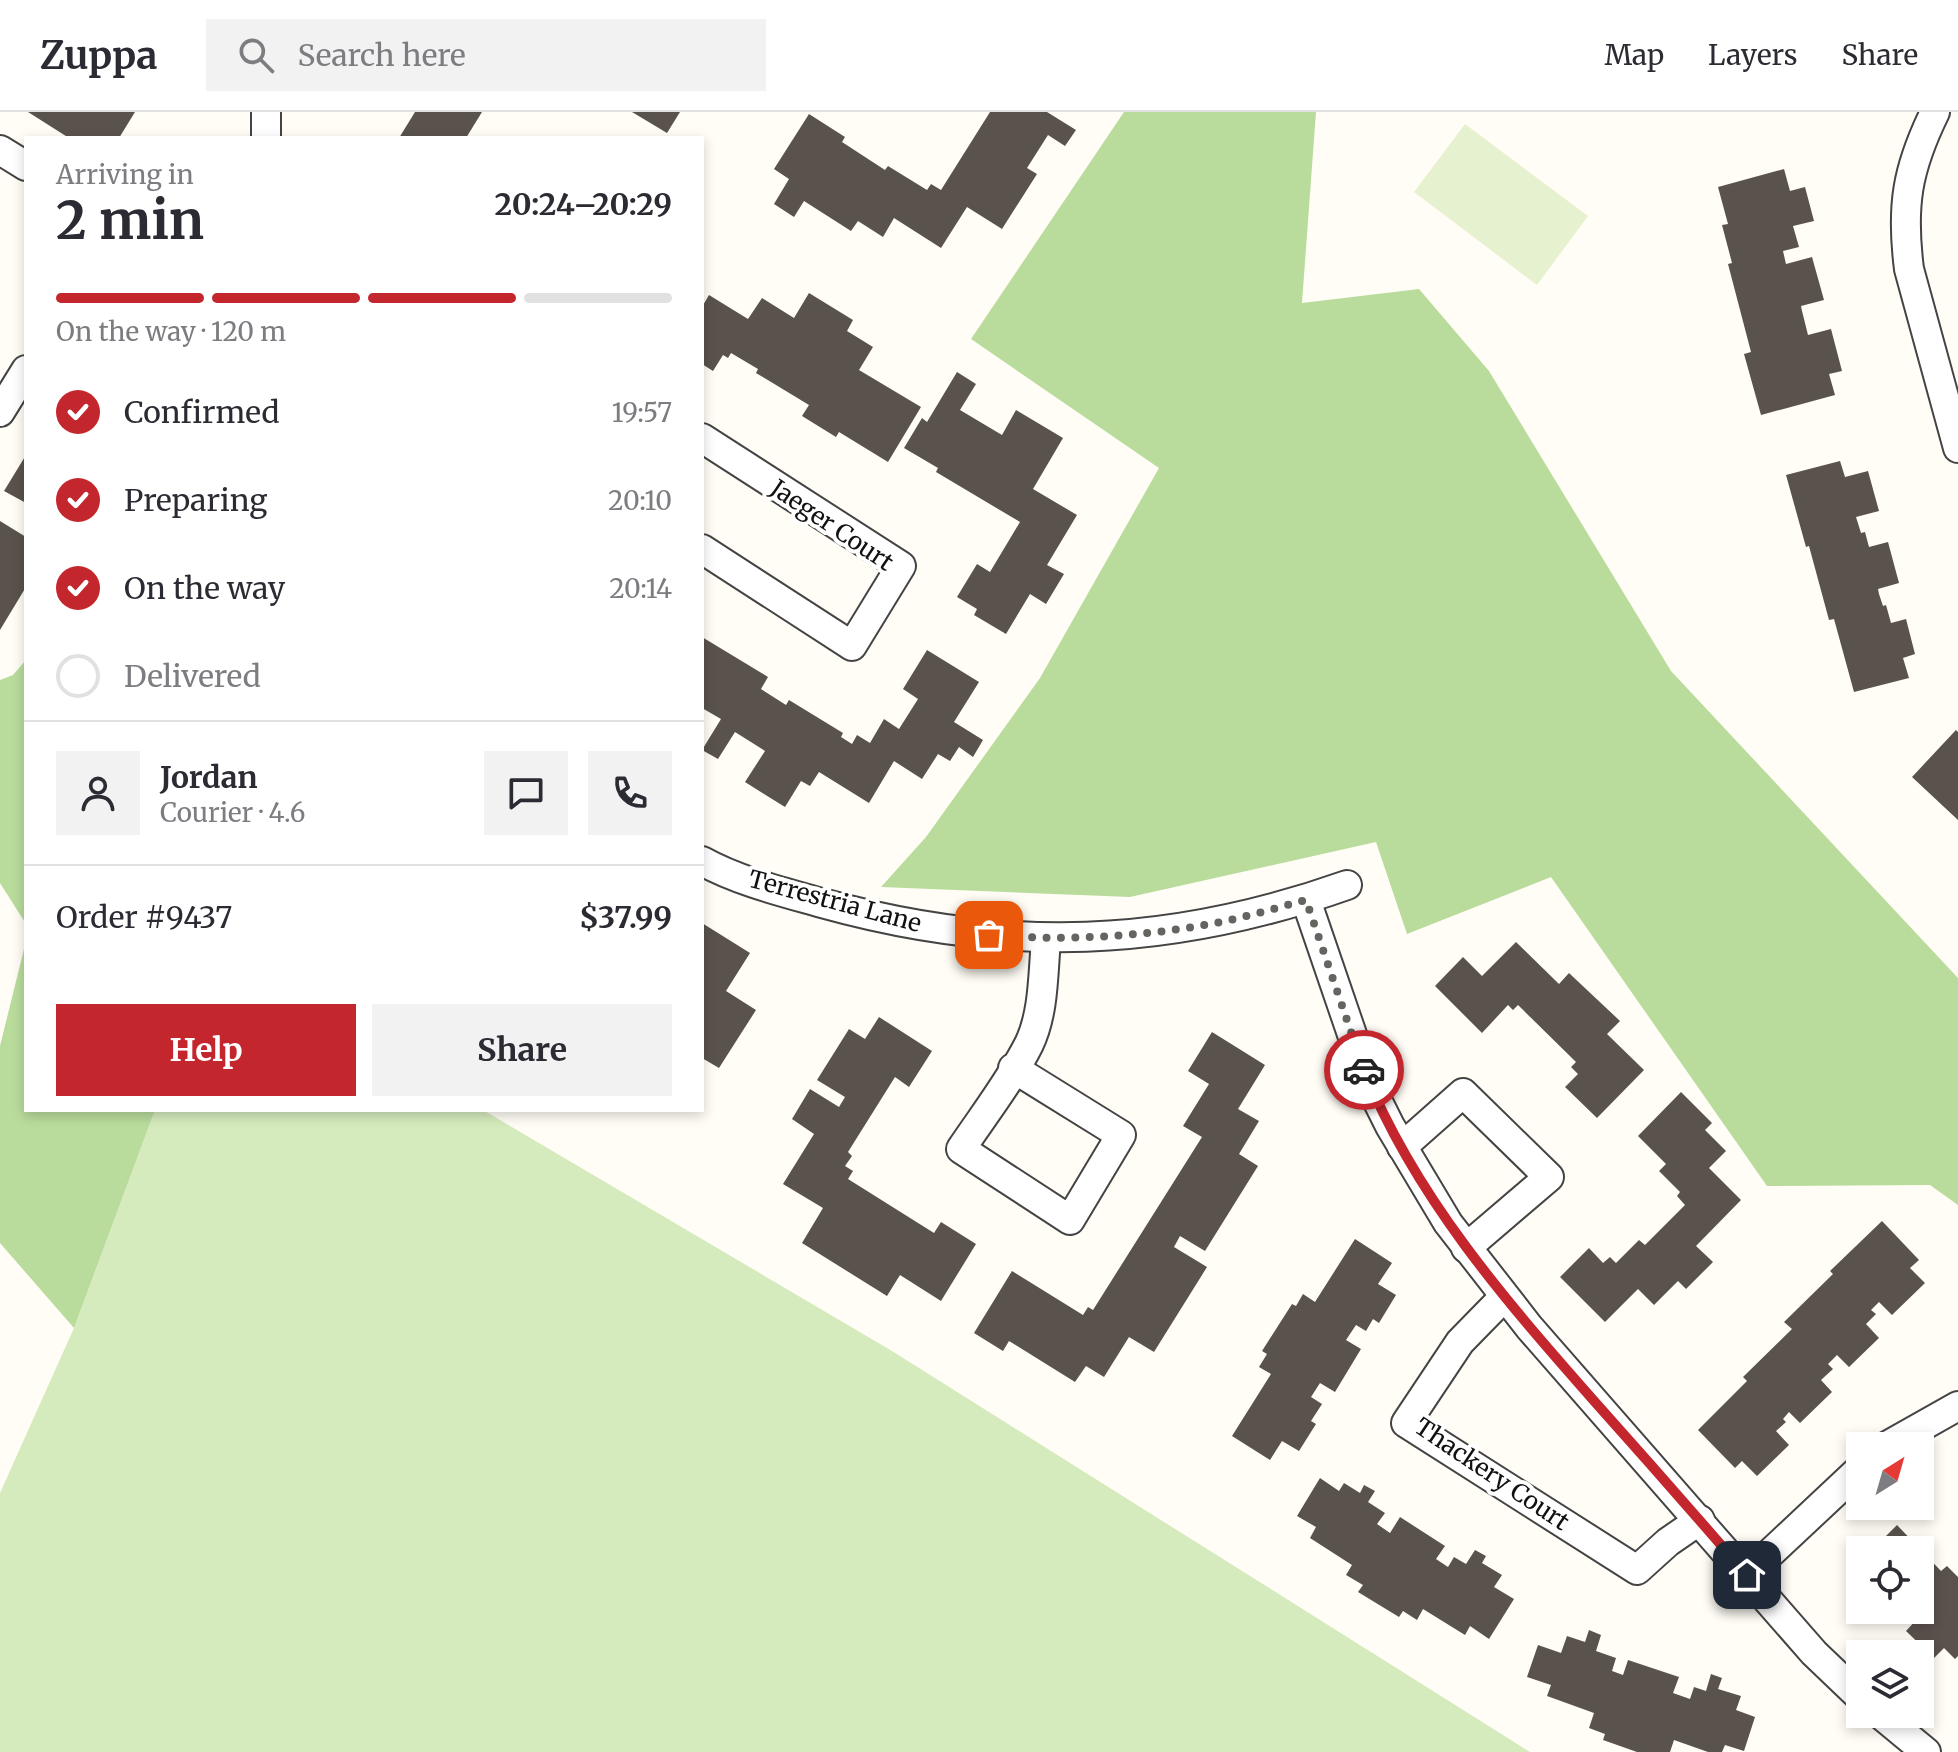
<!DOCTYPE html>
<html lang="en">
<head>
<meta charset="utf-8">
<style>
	:root { --surface:#fff; --page:#f2f2f3; --text:#2b2b33; --muted:#7c7c81; --line:#e1e1e2; --accent:#c4262e }
	body { margin:0; font-family:Merriweather,serif; background:var(--page); color:var(--text); height:100vh; display:flex; flex-direction:column; font-size:30px; white-space:nowrap }
	* { box-sizing:border-box; margin:0 }
	p { font-size:26px; color:var(--muted) }
	.icon { flex:none; width:44px; height:44px; fill:none; stroke:currentColor; stroke-width:2; stroke-linecap:round; stroke-linejoin:round }
	.map { position:relative; flex:1; overflow:hidden }
	.sheet { position:absolute; left:24px; top:24px; width:680px; height:976px; display:flex; flex-direction:column; background:var(--surface); border-radius:0px; box-shadow:0 4px 12px #0003 }
	.sheet>* { flex:none }
	.needle { width:52px; rotate:37deg }
	.tools { position:absolute; left:1846px; top:1320px; display:grid; gap:16px }
	.tools a { display:grid; place-items:center; width:88px; height:88px; border-radius:0px; background:var(--surface); box-shadow:0 4px 12px #0003; font-size:40px }
	.pin { position:absolute; display:grid; place-items:center; width:68px; height:68px; color:#fff; margin:-34px; border-radius:16px; box-shadow:0 4px 12px #0006 }
	.courier { position:absolute; display:grid; place-items:center; width:80px; height:80px; margin:-40px; border:6px solid #c4262e; border-radius:50%; background:#fff; color:#222; box-shadow:0 2px 10px #0007 }
	.head em { font-style:normal; font-weight:700 }
	.head div { display:flex; flex-direction:column-reverse }
	.head { display:flex; align-items:center; justify-content:space-between; height:136px; padding:0 32px }
	h1 { font-size:52px; font-weight:700; line-height:60px }
	.bar { display:grid; grid-template-columns:repeat(4,1fr); gap:12px 8px; align-content:center; height:96px; padding:0 32px }
	.bar i { height:10px; border-radius:6px; background:var(--line) }
	.bar .on { background:var(--accent) }
	.bar p { grid-column:span 4 }
	.line { display:flex; align-items:center; gap:20px; padding:0 32px; border-top:2px solid var(--line) }
	.line div { flex:1 }
	.round { display:grid; place-items:center; flex:none; width:84px; height:84px; border-radius:0px; background:var(--page) }
	ol { padding:0 32px; list-style:none }
	li { display:flex; align-items:center; gap:24px; height:88px }
	li p { margin-inline-start:auto }
	li .icon { padding:8px; border-radius:50%; background:var(--accent); color:#fff; stroke-width:4 }
	li:last-child { color:var(--muted) }
	li i { width:44px; height:44px; border:4px solid var(--line); border-radius:50% }
	.primary-button { display:flex; gap:16px; margin-top:auto; padding:16px 32px }
	.primary-button a { flex:1; height:92px; border-radius:0px; background:var(--accent); color:#fff; font-size:32px; font-weight:700; line-height:92px; text-align:center }
	.primary-button a+a { background:var(--page); color:var(--text) }
	header { display:flex; align-items:center; gap:48px; box-sizing:border-box; height:112px; padding:0 40px; background:var(--surface); border-bottom:2px solid var(--line) }
	header strong { font-size:38px }
	nav { display:flex; gap:44px; margin-inline-start:auto; font-size:28px }
	.search { width:560px; height:72px; background:var(--page); display:flex; align-items:center; gap:20px; box-sizing:border-box; padding:0 28px; border-radius:0px; color:var(--muted); font-size:30px }
	.map>svg:first-child { display:block }
	.green { fill:#d5ebbd }
	.forest { fill:#b9dc9c }
	.pitch { fill:#e6f2cf }
	.building { fill:#5a524d }
	.lines { fill:none; stroke-linecap:round; stroke-linejoin:round }
	.street-casing { stroke:#444; stroke-width:32 }
	.street { stroke:#fff; stroke-width:28 }
	.done { stroke:#646461; stroke-width:8; stroke-dasharray:0 14.4 }
	.route { stroke:#c4262e; stroke-width:10 }
	.labels { text-anchor:middle; dominant-baseline:central; stroke-width:8; stroke-linejoin:round; paint-order:stroke }
	.street-label { font-size:24px; fill:#111; stroke:#fff }
</style>
</head>
<body>
<header>
<strong>Zuppa</strong>
<div class="search"><svg class="icon" aria-label="search" viewBox="0 0 24 24"><circle cx="10" cy="10" r="6"/><path d="M15 15l6 6"/></svg>Search here</div>
<nav><a>Map</a><a>Layers</a><a>Share</a></nav>
</header>
<div class="map">
<svg width="1958" height="1640" viewBox="0 0 1958 1640">
	<rect width="100%" height="100%" fill="#fffdf5"/>
	<polygon class="green" points="155,998 483,998 892,1239 1530,1640 0,1640 0,1381 74,1216"/>
	<g class="forest">
		<polygon points="1124,0 1316,0 1302,191 1419,177 1489,259 1671,559 1958,866 1958,1093 1930,1073 1767,1074 1551,765 1407,822 1376,730 1130,785 881,775 926,725 1040,566 1159,356 971,227"/>
		<polygon points="26,548 26,812 0,771 0,568 13,563"/>
		<polygon points="26,829 26,998 155,998 74,1216 0,1131 0,934"/>
	</g>
	<polygon class="pitch" points="1465,12 1588,104 1537,173 1414,80"/>
	<g class="building">
		<polygon points="28,0 135,0 119,26 69,26"/>
		<polygon points="415,0 482,0 466,26 399,26"/>
		<polygon points="632,0 680,0 667,21"/>
		<polygon points="990,0 1047,0 1076,18 1065,34 1048,23 1027,56 1037,62 1002,117 967,95 941,136 894,106 883,125 858,109 851,119 804,89 794,105 774,92 789,67 774,57 809,2 845,25 842,30 885,58 888,54 927,78 931,72 941,78"/>
		<polygon points="1784,57 1790,79 1805,75 1814,109 1793,114 1799,135 1783,139 1786,152 1812,145 1824,188 1801,194 1802,199 1808,223 1831,217 1842,259 1829,262 1835,283 1761,303 1744,242 1751,240 1728,152 1732,151 1722,113 1728,112 1718,75"/>
		<polygon points="809,181 853,208 847,219 873,235 859,258 921,295 888,350 839,320 836,325 802,304 809,293 756,261 758,257 731,241 728,246 723,243 713,259 702,252 702,195 709,183 748,207 762,186 794,206"/>
		<polygon points="957,260 976,272 960,298 1002,323 1016,298 1063,326 1033,377 1077,403 1047,453 1064,462 1046,492 1030,482 1006,522 974,503 977,497 957,485 977,452 990,460 1020,410 936,360 938,356 904,336 922,306 927,310"/>
		<polygon points="26,343 26,391 4,379"/>
		<polygon points="1840,349 1845,365 1868,359 1879,399 1856,405 1861,421 1865,420 1869,435 1888,430 1899,471 1878,477 1879,482 1883,494 1886,493 1891,511 1906,507 1915,542 1903,546 1909,566 1854,580 1834,507 1829,508 1809,434 1806,435 1786,363"/>
		<polygon points="0,409 26,425 26,475 0,518"/>
		<polygon points="702,525 768,565 761,577 786,593 789,588 843,621 841,625 852,632 857,623 870,631 884,607 899,617 918,587 903,577 927,538 979,570 954,610 983,628 973,645 959,635 950,649 938,642 922,667 894,649 869,691 819,660 810,674 801,669 785,695 745,670 765,639 735,620 718,647 702,638 721,607 702,596"/>
		<polygon points="1956,618 1958,620 1958,708 1912,665"/>
		<polygon points="702,811 750,841 726,879 756,898 719,956 702,946"/>
		<polygon points="1516,830 1559,872 1569,861 1620,909 1607,922 1644,958 1597,1006 1565,975 1578,962 1571,955 1576,950 1518,893 1513,898 1508,893 1482,921 1435,874 1463,845 1482,864"/>
		<polygon points="879,905 932,939 909,975 895,965 848,1040 852,1044 845,1054 853,1059 848,1067 934,1121 941,1110 976,1132 941,1189 900,1163 887,1184 802,1131 823,1096 783,1072 814,1022 792,1007 810,977 839,995 845,985 817,968 849,917 865,927"/>
		<polygon points="1212,920 1265,953 1238,997 1259,1009 1239,1042 1258,1054 1205,1139 1180,1124 1174,1135 1207,1155 1154,1240 1129,1225 1104,1265 1086,1254 1075,1270 1009,1229 1003,1239 974,1221 1012,1159 1083,1203 1088,1195 1093,1198 1202,1025 1183,1014 1209,972 1188,959"/>
		<polygon points="1681,980 1712,1011 1705,1018 1726,1039 1709,1056 1741,1088 1696,1134 1713,1150 1686,1177 1678,1169 1654,1193 1638,1177 1605,1210 1560,1165 1589,1136 1603,1151 1610,1145 1616,1151 1639,1128 1645,1133 1685,1093 1677,1084 1680,1080 1659,1059 1666,1052 1638,1024"/>
		<polygon points="1882,1109 1919,1148 1910,1156 1925,1171 1892,1203 1879,1190 1871,1198 1876,1202 1866,1212 1879,1226 1849,1255 1837,1243 1828,1252 1833,1257 1821,1268 1832,1280 1800,1311 1789,1300 1783,1307 1786,1310 1776,1319 1789,1333 1757,1364 1742,1349 1735,1356 1698,1318 1747,1269 1743,1265 1792,1217 1784,1210 1833,1162 1830,1159"/>
		<polygon points="1355,1127 1392,1151 1378,1172 1396,1183 1379,1211 1373,1207 1366,1219 1356,1213 1346,1228 1361,1237 1335,1280 1320,1271 1311,1285 1322,1292 1311,1309 1316,1312 1299,1339 1282,1329 1270,1348 1232,1324 1271,1262 1259,1255 1267,1242 1262,1239 1292,1192 1296,1194 1303,1182 1315,1190"/>
		<polygon points="1320,1366 1339,1379 1344,1371 1360,1381 1364,1373 1375,1379 1368,1390 1385,1401 1377,1412 1390,1421 1400,1405 1445,1434 1436,1447 1448,1455 1454,1445 1466,1452 1475,1438 1486,1444 1482,1451 1502,1463 1494,1475 1514,1487 1489,1527 1470,1514 1465,1523 1423,1497 1417,1508 1403,1499 1399,1505 1358,1480 1363,1473 1346,1463 1352,1453 1310,1426 1316,1415 1297,1404"/>
		<polygon points="1897,1413 1941,1459 1947,1454 1958,1465 1958,1544 1955,1547 1944,1536 1934,1546 1906,1519 1917,1507 1909,1498 1920,1498 1920,1438 1872,1438"/>
		<polygon points="1860,1463 1860,1485 1849,1474"/>
		<polygon points="1589,1518 1601,1523 1596,1539 1616,1546 1612,1559 1623,1563 1628,1548 1679,1565 1673,1581 1690,1587 1694,1575 1706,1579 1711,1562 1722,1566 1718,1577 1741,1584 1736,1598 1755,1605 1744,1639 1725,1633 1722,1640 1708,1640 1674,1628 1670,1640 1637,1640 1603,1628 1605,1622 1589,1616 1594,1601 1547,1584 1551,1573 1527,1565 1538,1533 1561,1541 1567,1524 1585,1530"/>
	</g>
	<g class="lines">
		<defs>
			<g id="street">
				<polyline points="266,0 266,26"/>
				<path d="M1935 0C1907 57 1901 94 1909 157L1958 336"/>
				<polyline points="0,38 26,54"/>
				<polyline points="0,300 26,258"/>
				<polyline points="702,326 901,454 852,534 702,437"/>
				<path d="M702 749C738 769 783 780 822 791 1005 842 1169 836 1347 773"/>
				<polyline points="1306,788 1369,972 1390,1014 1448,1111 1529,1215 1814,1541 1860,1585"/>
				<path d="M1013 956 1121 1023 1070 1108 961 1037C983 1004 1011 968 1029 932 1044 901 1043 861 1046 827"/>
				<polyline points="1402,1035 1463,981 1549,1065 1466,1136"/>
				<polyline points="1504,1185 1460,1230 1406,1311 1637,1458 1668,1430 1700,1408"/>
				<polyline points="1887,1334 1958,1294"/>
				<polyline points="1747,1463 1860,1357"/>
				<polyline points="1880,1602 1926,1640"/>
			</g>
		</defs>
		<use href="#street" class="street-casing"/>
		<use href="#street" class="street"/>
	</g>
	<g class="lines">
		<path class="done" d="M989 823C1064 829 1141 825 1216 811 1246 805 1276 796 1306 788L1364 958"/>
		<path class="route" d="M1364 958C1415 1085 1506 1189 1595 1290 1646 1347 1697 1405 1747 1463"/>
	</g>
	<g class="labels">
		<g class="street-label">
			<text transform="translate(832 413) rotate(34)">Jaeger Court</text>
			<text transform="translate(835 789) rotate(15)">Terrestria Lane</text>
			<text transform="translate(1492 1362) rotate(34)">Thackery Court</text>
		</g>
	</g>
</svg>
<div class="tools">
<a><svg class="needle" viewBox="-14 -14 28 28"><path d="M0-13l5 13h-10z" fill="#e53935"/><path d="M0 13l5-13h-10z" fill="#7c7c81"/></svg></a>
<a><svg class="icon" aria-label="locate" viewBox="0 0 24 24"><circle cx="12" cy="12" r="6"/><path d="M12 2v4M12 18v4M2 12h4M18 12h4"/></svg></a>
<a><svg class="icon" aria-label="layers" viewBox="0 0 24 24"><path d="M12 4l9 5-9 5-9-5zM3 14l9 5 9-5"/></svg></a>
</div>
<div class="pin" style="left:989px;top:823px;background:#ea580c"><svg class="icon" aria-label="bag" viewBox="0 0 24 24"><path d="M5 8h14l-1 12H6zM9 8a3 3 0 0 1 6 0"/></svg></div>
<div class="pin" style="left:1747px;top:1463px;background:#1f2937"><svg class="icon" aria-label="home" viewBox="0 0 24 24"><path d="M3 11l9-7 9 7M6 9v11h12V9"/></svg></div>
<div class="courier" style="left:1364px;top:958px"><svg class="icon" aria-label="car" viewBox="0 0 24 24"><path d="M5 17H2v-5l4-1 3-4h7l3 4 3 1v5h-3M9 17h6M6 11h13"/><circle cx="7" cy="17" r="2"/><circle cx="17" cy="17" r="2"/></svg></div>
<section class="sheet">
<div class="head"><div><h1>2 min</h1><p>Arriving in</p></div><em>20:24–20:29</em></div>
<div class="bar"><i class="on"></i><i class="on"></i><i class="on"></i><i></i><p>On the way · 120 m</p></div>
<ol>
<li><svg class="icon" aria-label="check" viewBox="0 0 24 24"><path d="M5 12l5 5 9-10"/></svg>Confirmed<p>19:57</p></li>
<li><svg class="icon" aria-label="check" viewBox="0 0 24 24"><path d="M5 12l5 5 9-10"/></svg>Preparing<p>20:10</p></li>
<li><svg class="icon" aria-label="check" viewBox="0 0 24 24"><path d="M5 12l5 5 9-10"/></svg>On the way<p>20:14</p></li>
<li><i></i>Delivered</li>
</ol>
<div class="line" style="height:144px"><a class="round"><svg class="icon" aria-label="person" viewBox="0 0 24 24"><circle cx="12" cy="8" r="4"/><path d="M4 21q1-7 8-7t8 7"/></svg></a><div><b>Jordan</b><p>Courier · 4.6</p></div><a class="round"><svg class="icon" aria-label="chat" viewBox="0 0 24 24"><path d="M4 5h16v11H9l-5 4z"/></svg></a><a class="round"><svg class="icon" aria-label="phone" viewBox="0 0 24 24"><path d="M5 4h4l2 5-3 2q2 4 5 5l2-3 5 2v4C11 20 4 13 5 4z"/></svg></a></div>
<div class="line" style="height:104px"><div>Order #9437</div><b>$37.99</b></div>
<div class="primary-button"><a>Help</a><a>Share</a></div>
</section>
</div>
</body>
</html>
